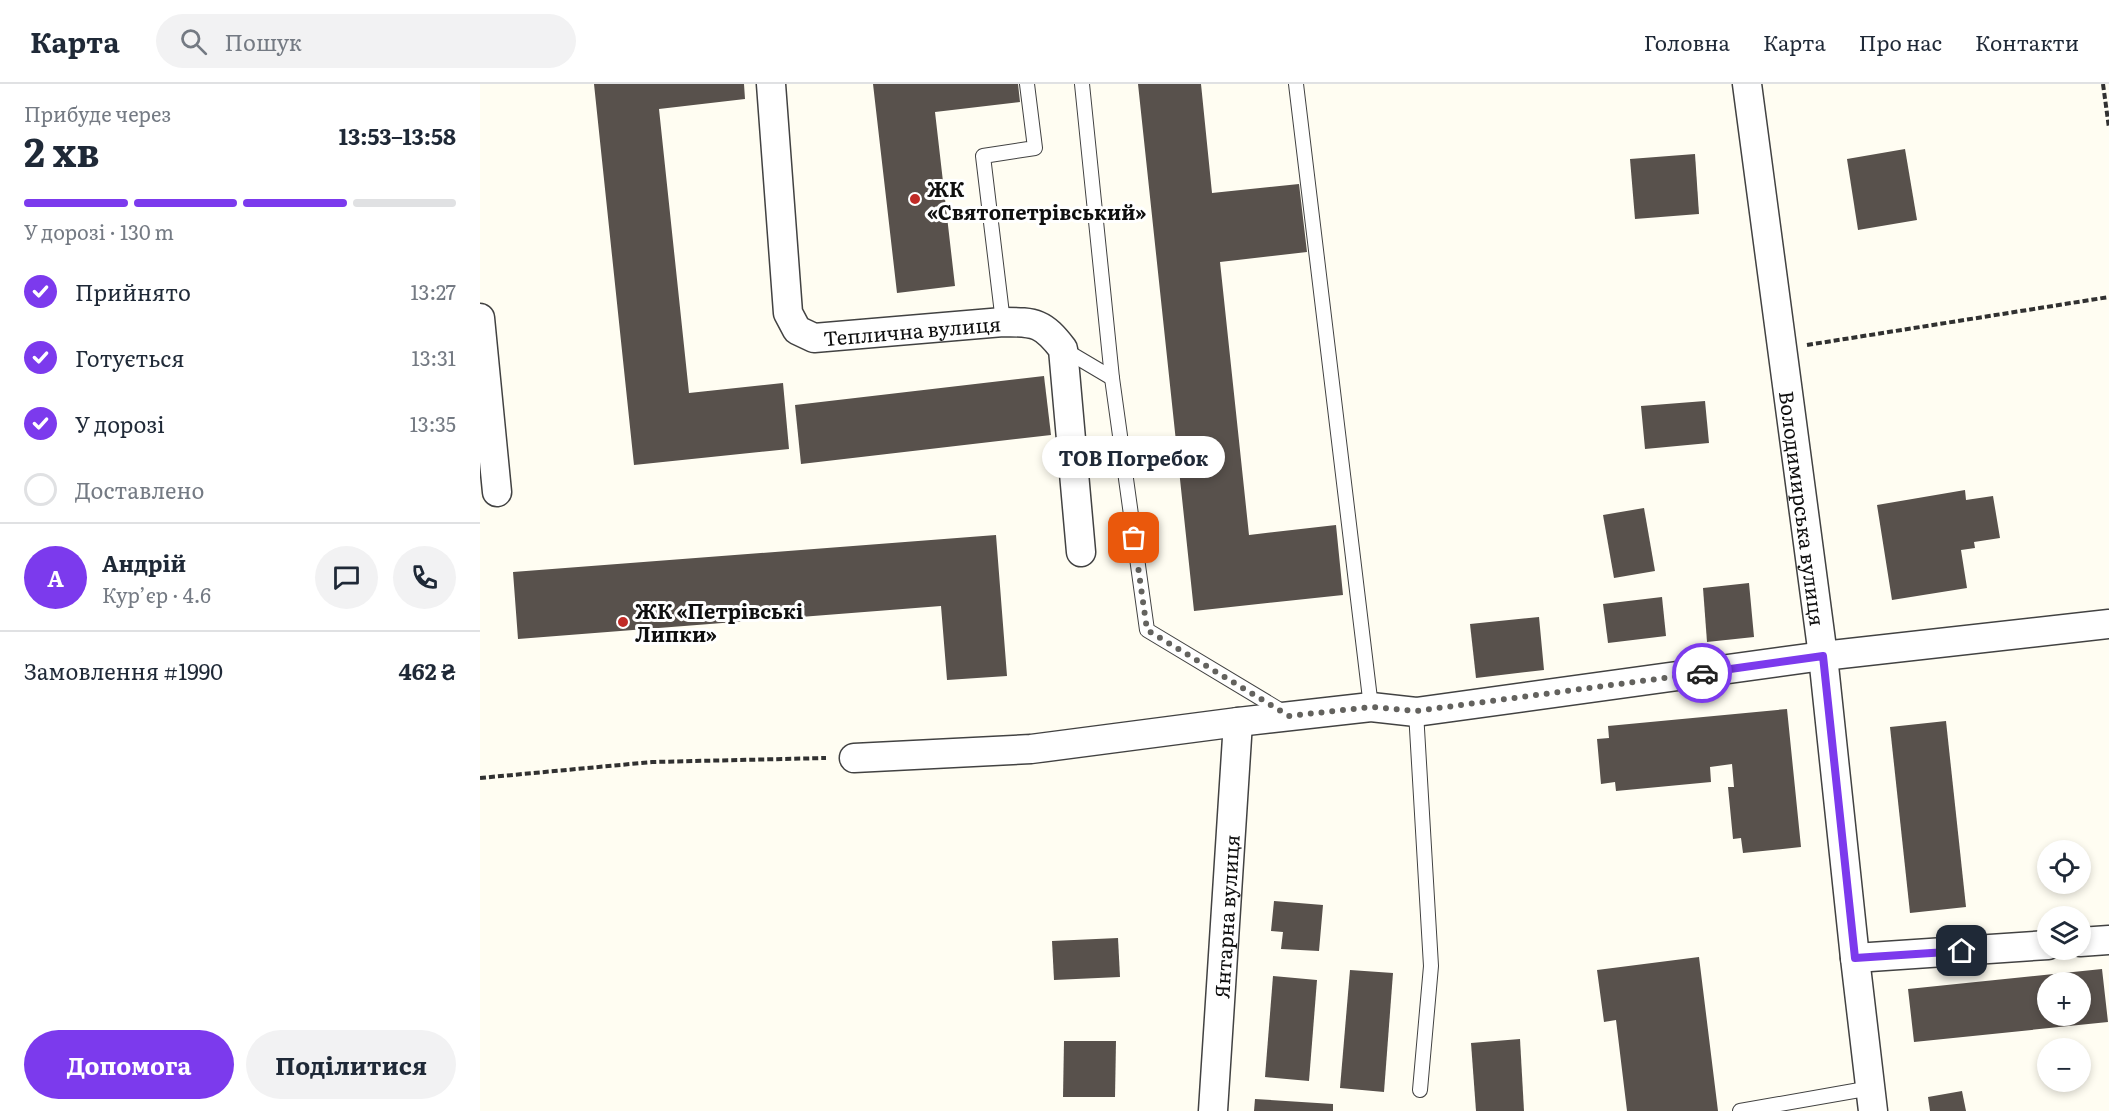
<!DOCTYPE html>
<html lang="uk">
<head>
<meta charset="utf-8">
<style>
	:root { --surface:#fff; --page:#f2f2f3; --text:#1f2937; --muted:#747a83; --line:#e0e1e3; --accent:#7c3aed }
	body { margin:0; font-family:Literata,serif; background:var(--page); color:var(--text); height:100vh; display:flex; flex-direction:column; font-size:22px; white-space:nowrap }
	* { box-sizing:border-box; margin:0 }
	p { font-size:20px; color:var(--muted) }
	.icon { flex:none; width:33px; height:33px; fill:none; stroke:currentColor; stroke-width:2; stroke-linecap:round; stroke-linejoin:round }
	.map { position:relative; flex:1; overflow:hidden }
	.drawer { display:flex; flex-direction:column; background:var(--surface); width:480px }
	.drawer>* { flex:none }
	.tools { position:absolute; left:1557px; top:756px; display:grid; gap:12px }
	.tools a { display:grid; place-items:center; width:54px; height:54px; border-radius:50%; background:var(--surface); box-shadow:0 3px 9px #0003; font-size:30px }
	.pin { position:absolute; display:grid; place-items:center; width:51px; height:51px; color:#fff; margin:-26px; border-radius:12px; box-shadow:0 3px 9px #0006 }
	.courier { position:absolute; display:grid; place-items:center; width:60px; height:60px; margin:-30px; border:4px solid #7c3aed; border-radius:50%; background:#fff; color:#222; box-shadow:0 2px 8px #0007 }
	.bubble { position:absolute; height:42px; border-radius:21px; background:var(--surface); box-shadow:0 3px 9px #0003; font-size:20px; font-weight:700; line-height:42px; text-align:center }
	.head em { font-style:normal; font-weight:700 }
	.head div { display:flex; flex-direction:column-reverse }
	.head { display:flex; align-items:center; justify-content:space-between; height:102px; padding:0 24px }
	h1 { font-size:39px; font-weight:700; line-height:45px }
	.bar { display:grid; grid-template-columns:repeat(4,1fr); gap:9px 6px; align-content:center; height:72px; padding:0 24px }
	.bar i { height:8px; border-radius:4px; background:var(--line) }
	.bar .active { background:var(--accent) }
	.bar p { grid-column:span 4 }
	.line { display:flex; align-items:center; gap:15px; padding:0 24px; border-top:2px solid var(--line) }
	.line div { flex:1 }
	.round { display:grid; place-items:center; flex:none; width:63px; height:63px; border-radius:32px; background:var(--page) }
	ol { padding:0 24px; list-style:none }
	li { display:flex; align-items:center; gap:18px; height:66px }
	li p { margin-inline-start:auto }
	li .icon { padding:6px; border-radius:50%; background:var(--accent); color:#fff; stroke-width:4 }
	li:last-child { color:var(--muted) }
	li i { width:33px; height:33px; border:3px solid var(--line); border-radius:50% }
	.button { display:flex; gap:12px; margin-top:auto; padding:12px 24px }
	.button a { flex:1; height:69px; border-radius:36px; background:var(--accent); color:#fff; font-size:24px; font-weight:700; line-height:69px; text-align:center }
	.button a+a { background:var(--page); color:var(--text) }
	header { display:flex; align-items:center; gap:36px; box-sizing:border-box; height:84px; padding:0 30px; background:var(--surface); border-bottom:2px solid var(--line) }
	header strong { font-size:28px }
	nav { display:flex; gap:33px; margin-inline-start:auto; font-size:21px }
	.search { width:420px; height:54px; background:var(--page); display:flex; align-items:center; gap:15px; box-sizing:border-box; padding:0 21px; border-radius:33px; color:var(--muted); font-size:22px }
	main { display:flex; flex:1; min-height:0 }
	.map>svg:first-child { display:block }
	.building { fill:#58514c; fill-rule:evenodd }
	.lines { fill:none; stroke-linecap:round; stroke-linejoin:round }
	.service-casing { stroke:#424242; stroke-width:16 }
	.minor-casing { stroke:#424242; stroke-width:31 }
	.path { stroke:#313131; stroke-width:4; stroke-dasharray:6 3; stroke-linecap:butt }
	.service { stroke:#fff; stroke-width:14 }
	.minor { stroke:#fff; stroke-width:28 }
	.done { stroke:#63625e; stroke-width:6; stroke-dasharray:0 10.8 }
	.route { stroke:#7c3aed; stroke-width:8 }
	.poi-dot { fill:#c02b27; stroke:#fff; stroke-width:2 }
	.labels { text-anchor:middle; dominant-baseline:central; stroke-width:6; stroke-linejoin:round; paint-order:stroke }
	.poi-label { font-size:20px; font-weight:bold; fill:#0f0f0f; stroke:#fff; text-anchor:start }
	.street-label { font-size:20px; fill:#0f0f0f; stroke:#fff }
</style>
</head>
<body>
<header>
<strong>Карта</strong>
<div class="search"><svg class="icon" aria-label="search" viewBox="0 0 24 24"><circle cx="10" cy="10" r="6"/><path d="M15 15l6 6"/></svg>Пошук</div>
<nav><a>Головна</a><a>Карта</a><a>Про нас</a><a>Контакти</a></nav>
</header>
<main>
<section class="drawer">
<div class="head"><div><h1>2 хв</h1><p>Прибуде через</p></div><em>13:53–13:58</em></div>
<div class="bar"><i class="active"></i><i class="active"></i><i class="active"></i><i></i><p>У дорозі · 130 m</p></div>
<ol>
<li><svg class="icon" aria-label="check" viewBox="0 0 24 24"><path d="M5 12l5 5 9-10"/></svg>Прийнято<p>13:27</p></li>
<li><svg class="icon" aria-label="check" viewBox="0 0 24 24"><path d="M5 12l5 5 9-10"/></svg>Готується<p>13:31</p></li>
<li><svg class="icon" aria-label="check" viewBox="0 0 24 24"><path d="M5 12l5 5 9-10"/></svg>У дорозі<p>13:35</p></li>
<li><i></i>Доставлено</li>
</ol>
<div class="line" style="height:108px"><b class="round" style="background:var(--accent);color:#fff">А</b><div><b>Андрій</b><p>Кур’єр · 4.6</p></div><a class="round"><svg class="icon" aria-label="chat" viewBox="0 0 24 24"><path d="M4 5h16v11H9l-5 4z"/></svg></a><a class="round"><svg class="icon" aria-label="phone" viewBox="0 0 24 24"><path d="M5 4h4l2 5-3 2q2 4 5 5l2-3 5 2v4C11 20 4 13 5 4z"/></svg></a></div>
<div class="line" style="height:78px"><div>Замовлення #1990</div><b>462 ₴</b></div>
<div class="button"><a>Допомога</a><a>Поділитися</a></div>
</section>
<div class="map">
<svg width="1629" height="1027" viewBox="0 0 1629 1027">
	<rect width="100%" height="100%" fill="#fffdf2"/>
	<g class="building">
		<polygon points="114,0 264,0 265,15 179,25 209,309 303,299 309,365 154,381"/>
		<polygon points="393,0 538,0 540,18 455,28 475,202 417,209"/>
		<polygon points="658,0 721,0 732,109 819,100 827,168 740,178 769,451 856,441 863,511 714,527"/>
		<polygon points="1425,65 1437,136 1378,146 1367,75"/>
		<polygon points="1215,70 1219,130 1155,135 1150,75"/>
		<polygon points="564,292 571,351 321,380 315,321"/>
		<polygon points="1225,317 1229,359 1165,365 1161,322"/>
		<polygon points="1485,406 1486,416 1513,412 1520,454 1494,458 1495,464 1481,466 1487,504 1412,516 1397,421"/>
		<polygon points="1164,424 1175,487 1134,494 1123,431"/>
		<polygon points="516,451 527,592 467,596 461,522 38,555 33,488"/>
		<polygon points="1269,499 1274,553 1227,558 1223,504"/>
		<polygon points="1182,513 1186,552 1128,559 1123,520"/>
		<polygon points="1059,533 1064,586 996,594 990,540"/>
		<polygon points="1307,625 1321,763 1263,769 1261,754 1253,755 1248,703 1254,703 1252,680 1230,683 1231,698 1136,707 1135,698 1121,700 1117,655 1129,654 1128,642"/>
		<polygon points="1466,637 1486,823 1430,829 1410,643"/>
		<polygon points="794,817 843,821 839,867 801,865 803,848 791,847"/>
		<polygon points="638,854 640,893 574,896 572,857"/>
		<polygon points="1219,873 1238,1027 1147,1027 1136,936 1124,938 1117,886"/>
		<path d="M1622 885 1628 938 1434 958 1428 905ZM1568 898H1600V932H1568Z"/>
		<polygon points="870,886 913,889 904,1008 860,1004"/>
		<polygon points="793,892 837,896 829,997 785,993"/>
		<polygon points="1040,955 1044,1027 996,1027 991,959"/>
		<polygon points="584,957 636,957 635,1013 583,1013"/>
		<polygon points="1482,1007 1486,1027 1450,1027 1448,1013"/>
		<polygon points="775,1015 853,1020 853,1027 774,1027"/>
	</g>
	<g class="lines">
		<defs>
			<g id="service">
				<polyline points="602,0 632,294 667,546 805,629"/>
				<polyline points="816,0 891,623"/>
				<polyline points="523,238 503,72 555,64 547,0"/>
				<polyline points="583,265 632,294"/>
				<polyline points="936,628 951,882 940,1006"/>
				<polyline points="1260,1027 1391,1004"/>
			</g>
			<g id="minor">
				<path id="s1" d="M291 0 308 229 317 246 334 254 523 238C556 238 563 239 583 265L601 468"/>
				<path id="s2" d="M1267 0 1343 572 1375 874 1393 1027"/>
				<polyline points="0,234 17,408"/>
				<polyline points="374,674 551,665 758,638 891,623 936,628 1343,572 1629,540"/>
				<polyline points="1600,858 1629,856"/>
				<polyline points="1375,874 1568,861"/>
				<path id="s3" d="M733 1027 758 638"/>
			</g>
		</defs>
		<use href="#service" class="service-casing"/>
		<use href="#minor" class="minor-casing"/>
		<g class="path">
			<polyline points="1623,0 1629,44"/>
			<polyline points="1327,261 1629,213"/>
			<polyline points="0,694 172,678 346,674"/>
		</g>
		<use href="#service" class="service"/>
		<use href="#minor" class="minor"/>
	</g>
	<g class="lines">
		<polyline class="done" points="654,454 667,546 809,632 891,623 936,627 1222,589"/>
		<polyline class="route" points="1222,589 1343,572 1375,874 1482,867"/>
	</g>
	<g class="poi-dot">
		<circle cx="435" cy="115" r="6"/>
		<circle cx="143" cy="538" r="6"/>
	</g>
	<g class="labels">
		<g class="poi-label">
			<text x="447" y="104">ЖК<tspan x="447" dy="23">«Святопетрівський»</tspan></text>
			<text x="155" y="526">ЖК «Петрівські<tspan x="155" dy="23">Липки»</tspan></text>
		</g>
		<g class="street-label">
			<text stroke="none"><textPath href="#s1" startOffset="366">Теплична вулиця</textPath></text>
			<text stroke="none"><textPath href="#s2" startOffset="428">Володимирська вулиця</textPath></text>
			<text stroke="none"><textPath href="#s3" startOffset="195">Янтарна вулиця</textPath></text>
		</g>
	</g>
</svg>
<div class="tools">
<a><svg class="icon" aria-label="locate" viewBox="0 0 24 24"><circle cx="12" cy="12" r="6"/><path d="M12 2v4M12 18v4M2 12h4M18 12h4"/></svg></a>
<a><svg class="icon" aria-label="layers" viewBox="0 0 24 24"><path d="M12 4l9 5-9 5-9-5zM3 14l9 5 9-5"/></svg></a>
<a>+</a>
<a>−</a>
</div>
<div class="pin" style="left:654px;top:454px;background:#ea580c"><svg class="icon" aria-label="bag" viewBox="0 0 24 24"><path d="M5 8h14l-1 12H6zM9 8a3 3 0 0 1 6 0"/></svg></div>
<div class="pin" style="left:1482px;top:867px;background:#1f2937"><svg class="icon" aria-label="home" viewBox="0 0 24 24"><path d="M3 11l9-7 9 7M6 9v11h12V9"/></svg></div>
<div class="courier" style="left:1222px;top:589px"><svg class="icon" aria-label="car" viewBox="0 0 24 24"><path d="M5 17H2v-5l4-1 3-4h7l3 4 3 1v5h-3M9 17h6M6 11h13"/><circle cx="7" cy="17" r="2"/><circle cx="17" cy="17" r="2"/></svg></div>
<div class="bubble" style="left:562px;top:352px;width:183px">ТОВ Погребок</div>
</div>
</main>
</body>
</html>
